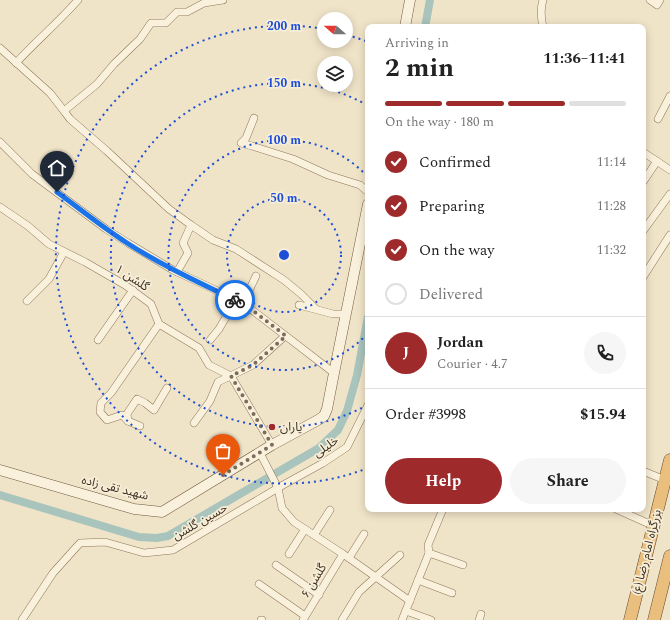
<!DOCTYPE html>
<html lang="en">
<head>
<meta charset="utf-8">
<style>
	:root { --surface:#fff; --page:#f6f6f6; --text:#222; --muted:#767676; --line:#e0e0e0; --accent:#9e2a2b }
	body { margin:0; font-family:Spectral,"Noto Sans Arabic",serif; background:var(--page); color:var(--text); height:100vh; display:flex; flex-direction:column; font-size:15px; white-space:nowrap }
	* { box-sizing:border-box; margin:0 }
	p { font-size:13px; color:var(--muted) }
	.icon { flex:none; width:22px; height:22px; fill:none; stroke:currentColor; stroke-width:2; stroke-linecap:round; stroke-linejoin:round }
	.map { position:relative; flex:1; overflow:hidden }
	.drawer { position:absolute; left:365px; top:24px; width:281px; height:488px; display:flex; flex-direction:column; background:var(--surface); border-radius:8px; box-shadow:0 2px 10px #0003 }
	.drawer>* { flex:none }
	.needle { width:26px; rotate:290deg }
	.tools { position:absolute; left:317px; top:12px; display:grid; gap:8px }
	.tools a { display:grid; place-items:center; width:36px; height:36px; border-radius:50%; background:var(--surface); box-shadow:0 2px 10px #0003; font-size:20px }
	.pin { position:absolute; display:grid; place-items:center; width:34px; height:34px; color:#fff; margin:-41px -17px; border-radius:50% 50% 50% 0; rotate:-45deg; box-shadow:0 0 4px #0007 }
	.pin .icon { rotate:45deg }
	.courier { position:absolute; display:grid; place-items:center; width:40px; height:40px; margin:-20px; border:3px solid #1a73e8; border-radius:50%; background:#fff; color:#222; box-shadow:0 1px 5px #0007 }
	.head em { font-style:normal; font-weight:700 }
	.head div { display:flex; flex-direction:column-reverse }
	.head { display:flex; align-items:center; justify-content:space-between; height:68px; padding:0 20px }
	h1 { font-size:26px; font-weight:700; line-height:30px }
	.bar { display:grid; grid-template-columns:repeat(4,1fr); gap:6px 4px; align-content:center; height:48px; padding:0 20px }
	.bar i { height:5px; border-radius:3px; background:var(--line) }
	.bar .on { background:var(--accent) }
	.bar p { grid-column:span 4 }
	.line { display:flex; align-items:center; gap:10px; padding:0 20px; border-top:1px solid var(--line) }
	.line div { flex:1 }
	.round { display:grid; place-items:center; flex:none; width:42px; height:42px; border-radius:21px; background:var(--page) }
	ol { padding:0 20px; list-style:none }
	li { display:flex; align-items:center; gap:12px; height:44px }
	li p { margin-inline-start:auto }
	li .icon { padding:4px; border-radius:50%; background:var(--accent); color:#fff; stroke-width:4 }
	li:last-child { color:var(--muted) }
	li i { width:22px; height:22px; border:2px solid var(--line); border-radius:50% }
	.primary-button { display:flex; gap:8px; margin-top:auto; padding:8px 20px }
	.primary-button a { flex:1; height:46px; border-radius:24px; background:var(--accent); color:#fff; font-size:16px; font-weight:700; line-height:46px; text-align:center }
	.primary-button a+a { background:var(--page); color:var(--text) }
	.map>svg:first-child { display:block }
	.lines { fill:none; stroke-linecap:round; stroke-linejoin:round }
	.canal { stroke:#a9c4bc; stroke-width:8 }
	.minor-casing { stroke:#8d765c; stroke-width:8 }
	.secondary-casing { stroke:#6f573f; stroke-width:11 }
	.trunk-casing { stroke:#5b4430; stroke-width:13 }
	.minor { stroke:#faf1dc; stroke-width:7 }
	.secondary { stroke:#faf1dc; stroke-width:10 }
	.trunk { stroke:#eabe7c; stroke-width:12 }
	.done { stroke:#7c6e5b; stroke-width:4; stroke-dasharray:0 7.2 }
	.route { stroke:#1a73e8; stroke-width:5 }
	.ring { fill:none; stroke:#1d4ed8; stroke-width:2; stroke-dasharray:2 4 }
	.poi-dot { fill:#9e2a2b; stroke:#f7eed8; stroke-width:1.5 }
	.labels { text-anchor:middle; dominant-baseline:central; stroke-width:3.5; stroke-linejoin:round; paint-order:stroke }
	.street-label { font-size:12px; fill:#3d2e20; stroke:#f7eed8 }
	.poi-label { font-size:12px; fill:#3d2e20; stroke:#f7eed8; text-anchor:start }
	.centre { fill:#1d4ed8; stroke:#f7eed8; stroke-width:2 }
	.ring-label { font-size:12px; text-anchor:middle; font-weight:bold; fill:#1d4ed8; stroke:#f7eed8; stroke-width:3.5; stroke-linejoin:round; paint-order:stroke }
</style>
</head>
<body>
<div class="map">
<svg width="670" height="620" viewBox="0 0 670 620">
	<rect width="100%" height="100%" fill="#f0e4c8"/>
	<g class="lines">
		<g class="canal">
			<polyline points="425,27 430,0"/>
			<polyline points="0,495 139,537 157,538 168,536 319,448 338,430 347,411 357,375 368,317"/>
		</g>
		<defs>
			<g id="minor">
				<polyline points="650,0 657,5 660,0"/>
				<path d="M543 27C541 18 540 9 543 0"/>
				<polyline points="0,48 50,93 64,111"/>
				<path d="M16 63C36 41 59 22 78 0"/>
				<polyline points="254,118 246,138 241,143 252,146 293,159 328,175 360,185 368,192"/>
				<polyline points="658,119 670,96"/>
				<polyline points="0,142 32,174 106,229 128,243 173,270 243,303 334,373"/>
				<polyline points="643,152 670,170"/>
				<polyline points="643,182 657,161"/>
				<polyline points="0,207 28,226 49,244 85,262 125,285 151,304 159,324 199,348 209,365 231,376 272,445"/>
				<polyline points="191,225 213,240 236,249 284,280 301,294 315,308"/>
				<polyline points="643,231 670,194"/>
				<polyline points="177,272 188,253 183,243 191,225 169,209 107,151 70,119 64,111 97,84 114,64 140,39 151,23 166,23 177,12 187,12 204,3 223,0"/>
				<polyline points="643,277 670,235"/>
				<polyline points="27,301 49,279 64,252"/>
				<polyline points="243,303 256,276"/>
				<polyline points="299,305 333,314 346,314"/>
				<polyline points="98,340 133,290"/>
				<polyline points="210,340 219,329 236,300"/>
				<polyline points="128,421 127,414 137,399 145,403 154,410 167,388"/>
				<polyline points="194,423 210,401 218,382 253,365 285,336"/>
				<polyline points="140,426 128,421 122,415 107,420 100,412 101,403 111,393 159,324"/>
				<polyline points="260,453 278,488 282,508 294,522 343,554 410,601"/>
				<polyline points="643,471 665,480"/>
				<polyline points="616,509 654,526"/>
				<polyline points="314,535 330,510"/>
				<polyline points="429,553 463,565"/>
				<polyline points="289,554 305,529"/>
				<polyline points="349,558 364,534"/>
				<polyline points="276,565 319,595"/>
				<polyline points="418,580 452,593"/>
				<polyline points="259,584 305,616"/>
				<polyline points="406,611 431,620"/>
				<polyline points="22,620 53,573 80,543 105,542 144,553 173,550 283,485 323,463 347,447 368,405"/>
				<polyline points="261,620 262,620"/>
				<polyline points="303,620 343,554"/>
				<polyline points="342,620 359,592 400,555"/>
				<polyline points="402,620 429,553 428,545 443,509"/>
				<polyline points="479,620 481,614"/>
			</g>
			<g id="secondary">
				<polyline points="405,27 410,0"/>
				<polyline points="0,470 134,509 162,512 272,445 318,420 324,416 327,409 334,373 368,204"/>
			</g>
			<g id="trunk">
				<polyline points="630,620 670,460"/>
				<polyline points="654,620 670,556"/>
			</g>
		</defs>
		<use href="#minor" class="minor-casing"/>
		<use href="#secondary" class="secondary-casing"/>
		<use href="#trunk" class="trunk-casing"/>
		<use href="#minor" class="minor"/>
		<use href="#secondary" class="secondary"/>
		<use href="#trunk" class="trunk"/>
	</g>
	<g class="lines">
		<polyline class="done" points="223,475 272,445 231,376 253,365 286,336 243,303 235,300"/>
		<path class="route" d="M57 192C80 209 102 227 127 243 161 265 198 282 235 300"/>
	</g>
	<g class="ring">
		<circle cx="284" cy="255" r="57"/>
		<path d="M367 334A115 115 0 1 1 367 176"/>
		<path d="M367 405A172 172 0 1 1 367 105"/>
		<path d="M368 468A229 229 0 1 1 324 29M347 35A229 229 0 0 1 368 42"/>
	</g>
	<circle class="poi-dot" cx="272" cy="427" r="4"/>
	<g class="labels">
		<g class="street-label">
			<text transform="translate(132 278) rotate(33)">گلشن ۱</text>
			<text transform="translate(326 447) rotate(-35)">خلیلی</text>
			<text transform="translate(115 488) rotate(14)">شهید تقی زاده</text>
			<text transform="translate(200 522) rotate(-30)">حسین گلشن</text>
			<text transform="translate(647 552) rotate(-76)">بزرگراه امام رضا (ع)</text>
			<text transform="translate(314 581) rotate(-59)">گلشن ۶</text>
		</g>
		<g class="poi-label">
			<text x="280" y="427">یاران</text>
		</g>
	</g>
	<circle cx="284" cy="255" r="6" class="centre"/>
	<g class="ring-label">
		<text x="284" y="30">200 m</text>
		<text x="284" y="87">150 m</text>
		<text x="284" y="144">100 m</text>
		<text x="284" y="202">50 m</text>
	</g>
</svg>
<div class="tools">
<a><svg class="needle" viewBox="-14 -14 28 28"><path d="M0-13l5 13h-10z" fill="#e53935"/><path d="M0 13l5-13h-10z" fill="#767676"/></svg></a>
<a><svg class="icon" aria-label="layers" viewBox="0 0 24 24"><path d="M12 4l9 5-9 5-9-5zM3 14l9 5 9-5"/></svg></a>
</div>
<div class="pin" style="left:223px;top:475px;background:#ea580c"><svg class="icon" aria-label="bag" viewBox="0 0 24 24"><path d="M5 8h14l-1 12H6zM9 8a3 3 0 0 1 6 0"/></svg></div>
<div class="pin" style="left:57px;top:192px;background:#1f2937"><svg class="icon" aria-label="home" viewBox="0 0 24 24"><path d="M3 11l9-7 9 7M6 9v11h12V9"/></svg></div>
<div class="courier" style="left:235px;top:300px"><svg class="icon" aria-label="bike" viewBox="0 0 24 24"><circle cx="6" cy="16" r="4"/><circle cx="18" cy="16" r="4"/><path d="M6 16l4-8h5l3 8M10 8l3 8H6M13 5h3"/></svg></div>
<section class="drawer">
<div class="head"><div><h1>2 min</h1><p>Arriving in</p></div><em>11:36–11:41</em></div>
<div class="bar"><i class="on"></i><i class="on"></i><i class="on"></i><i></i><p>On the way · 180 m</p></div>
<ol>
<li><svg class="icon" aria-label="check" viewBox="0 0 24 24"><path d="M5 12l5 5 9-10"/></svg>Confirmed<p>11:14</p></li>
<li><svg class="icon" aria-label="check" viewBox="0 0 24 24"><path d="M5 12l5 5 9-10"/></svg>Preparing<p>11:28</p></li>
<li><svg class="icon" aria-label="check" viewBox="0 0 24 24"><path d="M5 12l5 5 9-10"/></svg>On the way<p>11:32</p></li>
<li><i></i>Delivered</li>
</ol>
<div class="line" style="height:72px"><b class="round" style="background:var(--accent);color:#fff">J</b><div><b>Jordan</b><p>Courier · 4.7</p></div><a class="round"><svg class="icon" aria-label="phone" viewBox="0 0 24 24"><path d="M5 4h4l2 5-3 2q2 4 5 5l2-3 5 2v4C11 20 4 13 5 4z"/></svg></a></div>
<div class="line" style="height:52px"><div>Order #3998</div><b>$15.94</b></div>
<div class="primary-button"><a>Help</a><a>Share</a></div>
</section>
</div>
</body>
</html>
